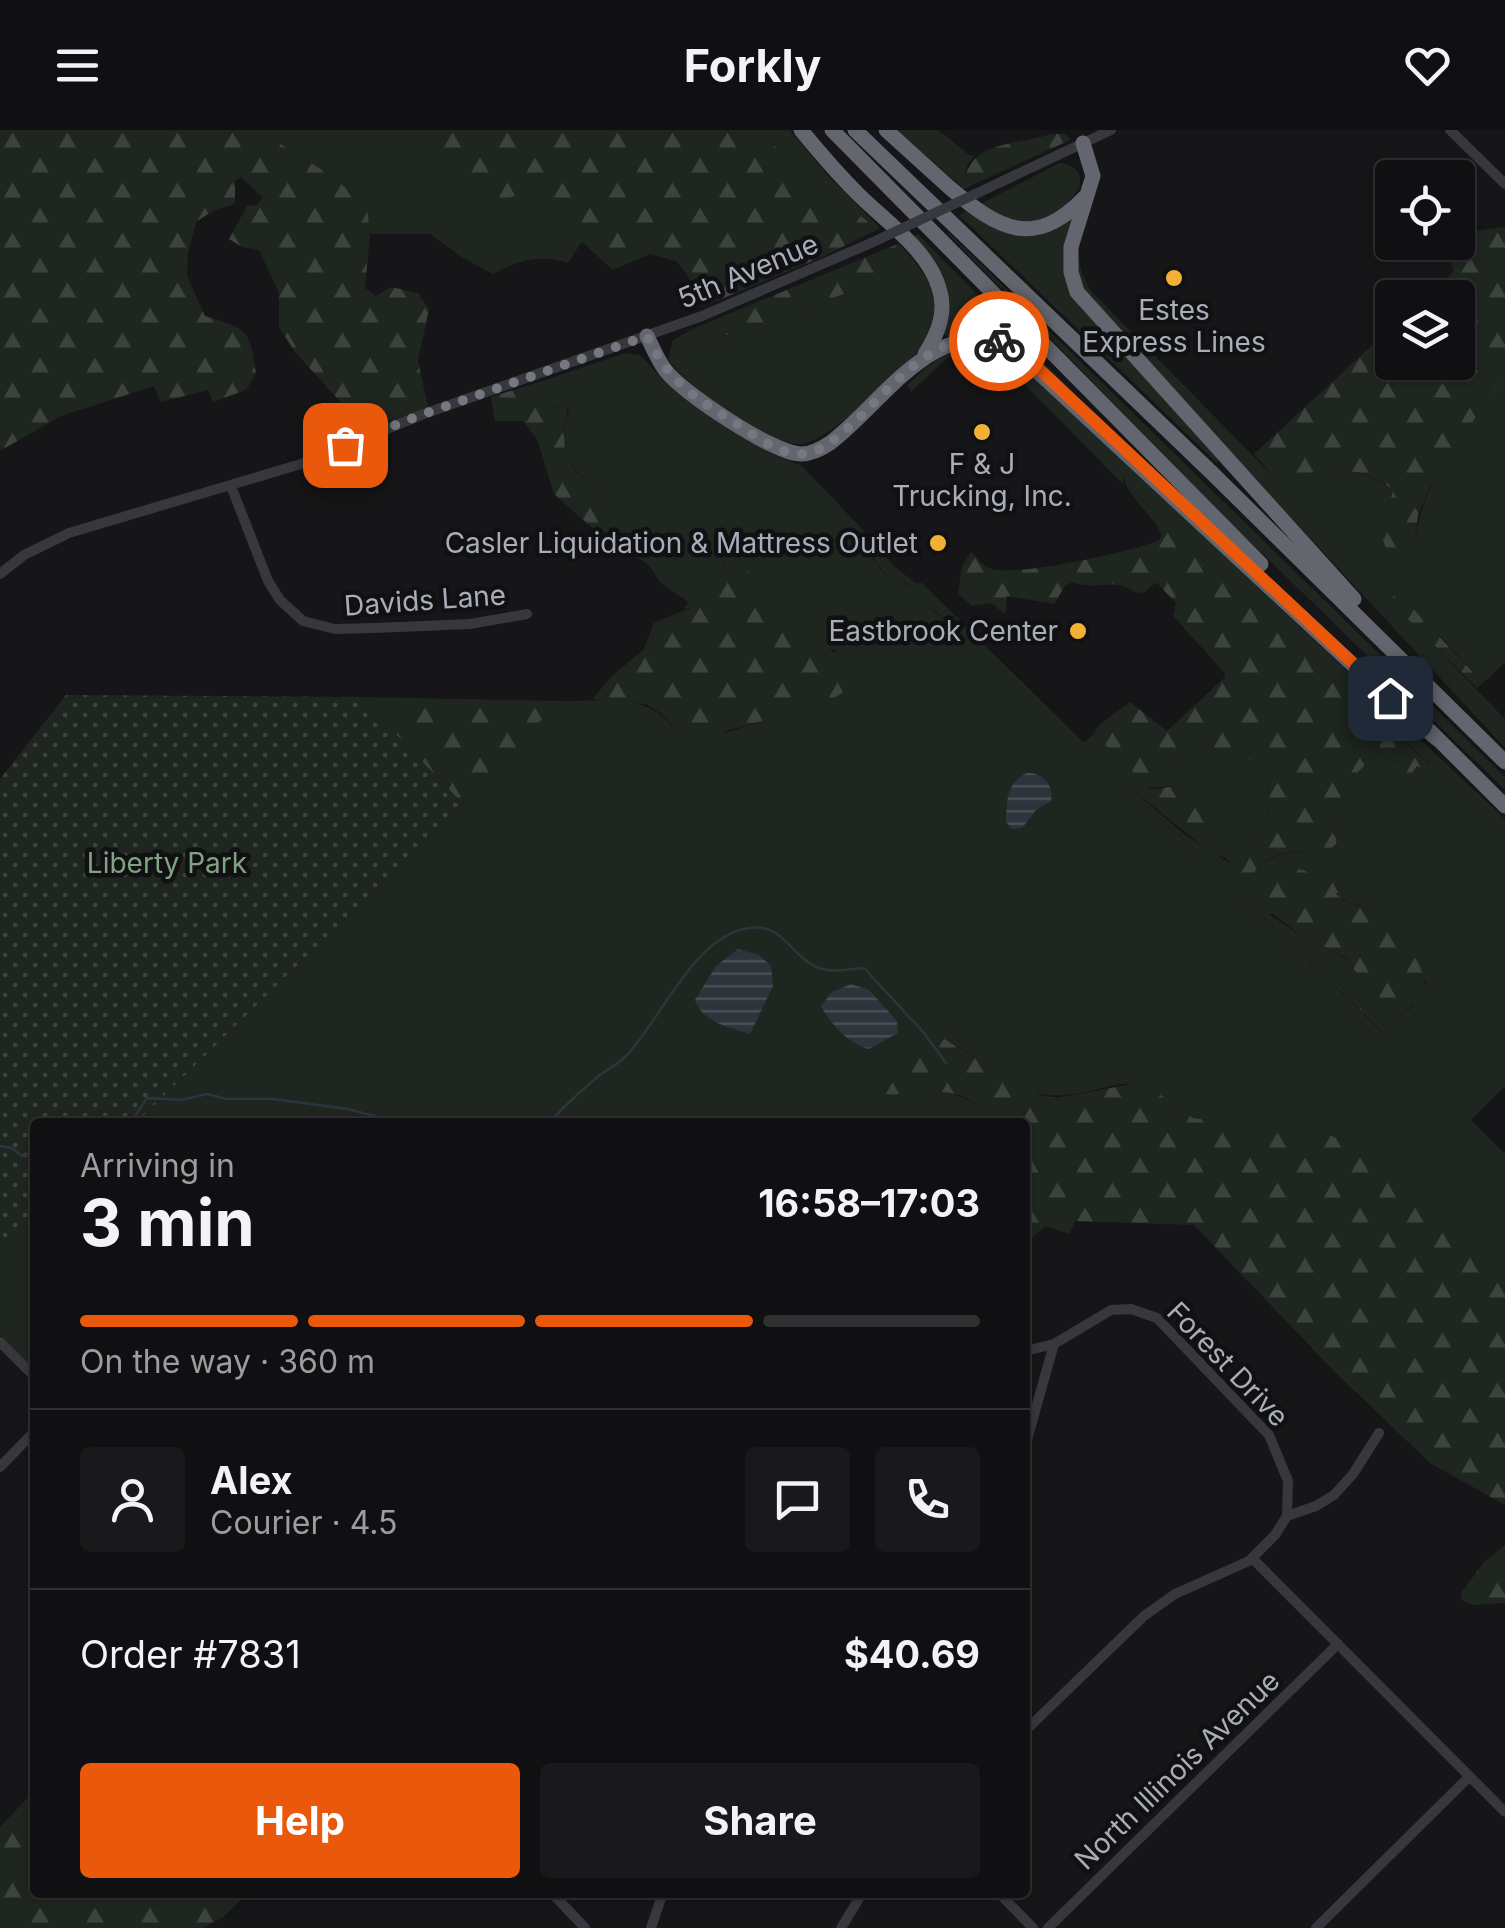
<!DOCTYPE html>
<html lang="en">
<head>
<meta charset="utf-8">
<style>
	:root { --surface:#101012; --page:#19191b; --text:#f1f3f6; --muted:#9c9d9f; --line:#303032; --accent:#ea580c }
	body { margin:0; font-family:Inter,sans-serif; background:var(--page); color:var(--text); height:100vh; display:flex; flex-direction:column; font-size:38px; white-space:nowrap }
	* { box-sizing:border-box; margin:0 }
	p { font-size:32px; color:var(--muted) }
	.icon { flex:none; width:55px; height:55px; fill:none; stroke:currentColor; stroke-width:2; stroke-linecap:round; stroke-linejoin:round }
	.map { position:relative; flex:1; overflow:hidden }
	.sheet { position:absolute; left:30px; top:988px; width:1000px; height:780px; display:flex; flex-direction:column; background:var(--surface); border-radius:10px; box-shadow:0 2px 8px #0004,0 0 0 2px var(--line) }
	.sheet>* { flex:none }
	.fabs { position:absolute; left:1375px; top:30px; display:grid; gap:20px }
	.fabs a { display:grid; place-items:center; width:100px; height:100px; border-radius:10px; background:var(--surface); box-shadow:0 2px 8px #0004,0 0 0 2px var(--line); font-size:50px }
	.pin { position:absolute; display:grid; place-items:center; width:85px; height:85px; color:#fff; margin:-42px; border-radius:20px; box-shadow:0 5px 15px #0006 }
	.courier { position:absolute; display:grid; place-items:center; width:100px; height:100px; margin:-50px; border:8px solid #ea580c; border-radius:50%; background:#fff; color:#222; box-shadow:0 2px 12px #0007 }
	.overview em { font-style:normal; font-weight:700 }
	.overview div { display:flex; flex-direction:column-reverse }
	.overview { display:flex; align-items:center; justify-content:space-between; height:170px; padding:0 50px }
	h1 { font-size:65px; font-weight:700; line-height:75px }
	.bar { display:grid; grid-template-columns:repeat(4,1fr); gap:15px 10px; align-content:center; height:120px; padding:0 50px }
	.bar i { height:12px; border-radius:8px; background:var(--line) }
	.bar .on { background:var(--accent) }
	.bar p { grid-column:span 4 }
	.line { display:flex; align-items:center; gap:25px; padding:0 50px; border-top:2px solid var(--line) }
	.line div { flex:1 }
	.round { display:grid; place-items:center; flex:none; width:105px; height:105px; border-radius:10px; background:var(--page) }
	.primary-button { display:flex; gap:20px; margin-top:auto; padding:20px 50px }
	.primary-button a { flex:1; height:115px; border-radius:10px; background:var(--accent); color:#fff; font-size:40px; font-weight:700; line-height:115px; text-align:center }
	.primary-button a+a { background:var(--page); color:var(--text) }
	header { display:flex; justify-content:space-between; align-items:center; height:130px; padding:0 50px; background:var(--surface); font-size:45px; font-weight:700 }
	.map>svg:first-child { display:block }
	.grass { fill:#1e261f; fill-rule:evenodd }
	.forest { fill:url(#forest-firs) }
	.park { fill:url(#park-dots) }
	.water { fill:url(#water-rules) }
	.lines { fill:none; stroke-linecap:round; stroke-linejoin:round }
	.stream { stroke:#2c353c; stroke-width:2.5 }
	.minor { stroke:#37383d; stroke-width:10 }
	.highway { stroke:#63666e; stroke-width:15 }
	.minor-bridge { stroke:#37383d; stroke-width:10 }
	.done { stroke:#757880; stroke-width:10; stroke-dasharray:0 18 }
	.route { stroke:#ea580c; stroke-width:12 }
	.poi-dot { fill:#f2b134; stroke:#111113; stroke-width:4 }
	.labels { text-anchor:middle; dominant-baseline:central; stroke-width:9; stroke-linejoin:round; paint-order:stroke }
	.street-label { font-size:28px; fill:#a8adb8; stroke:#111113 }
	.poi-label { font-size:28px; fill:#a8adb8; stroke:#111113 }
	.park-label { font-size:28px; fill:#7fa381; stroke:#111113 }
</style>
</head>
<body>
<header><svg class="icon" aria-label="menu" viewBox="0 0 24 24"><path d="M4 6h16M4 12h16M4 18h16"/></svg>Forkly<svg class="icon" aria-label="heart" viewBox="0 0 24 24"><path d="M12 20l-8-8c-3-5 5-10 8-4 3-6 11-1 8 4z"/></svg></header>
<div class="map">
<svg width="1505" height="1798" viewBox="0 0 1505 1798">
	<defs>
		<pattern id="forest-firs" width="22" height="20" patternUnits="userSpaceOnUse" patternTransform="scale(2.5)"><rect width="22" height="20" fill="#1e261f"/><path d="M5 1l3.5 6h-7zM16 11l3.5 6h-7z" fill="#3c433d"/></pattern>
		<pattern id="park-dots" width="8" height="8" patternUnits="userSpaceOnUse" patternTransform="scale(2.5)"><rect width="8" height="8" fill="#1e261f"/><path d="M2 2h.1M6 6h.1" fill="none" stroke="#3c433d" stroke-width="1.8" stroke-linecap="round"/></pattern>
		<pattern id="water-rules" width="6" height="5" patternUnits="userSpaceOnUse" patternTransform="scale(2.5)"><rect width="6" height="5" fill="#2c353c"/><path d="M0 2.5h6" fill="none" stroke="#485056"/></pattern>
	</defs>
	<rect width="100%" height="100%" fill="#161618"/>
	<g class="grass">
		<path d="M258 0H409L433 19 527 62 583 110 568 133C540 124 519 130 493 144L463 128 430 104H370L366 78 335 48Z"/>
		<path d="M761 0H790L826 43 880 98 876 100C862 85 858 81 839 89Z"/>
		<polygon points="897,0 938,0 968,24 975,26 968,33 965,45 972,55 964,59"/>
		<path d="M1060 33C1074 35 1081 40 1080 55 1070 80 1037 98 1010 90 1000 87 989 79 980 74Z"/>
		<path d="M967 81C1014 114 1023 106 1073 87L1078 174 1219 331 1217 333 959 85Z"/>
		<polygon points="949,103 1505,647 1505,660 1228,390 948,104"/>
		<path d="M918 104 1074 263C1035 233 1004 184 947 207L944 204C956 159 940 139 911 108Z"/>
		<path d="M898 113C918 134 937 155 935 186 934 196 926 212 919 220 903 242 826 313 801 314 772 316 682 254 668 229L673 210 695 198 697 215 799 181 888 147 897 142 901 128 895 115Z"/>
		<path d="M1078 125 1082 144 1090 160 1278 351C1317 339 1358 332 1393 360L1381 406 1414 414C1423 348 1468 296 1505 242V532L1483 553 1443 509 1389 469 1505 589V618L1091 172 1078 150Z"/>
		<path d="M967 215 994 217 1016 230 1505 689V956L1471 990 1505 1024V1132L1412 1060 1367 1021 1332 1006 1193 988C1181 978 1146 956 1130 954 1119 953 1102 958 1091 961 1039 972 1025 963 987 926L979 930 924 896 890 953 877 954 883 964C924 962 965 952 990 992H137L463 674 559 571C602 572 645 560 674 599L728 602 784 584 836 521 825 515 813 499 799 496 790 483 763 463 738 428 724 433V450L690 478 684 479 688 472 660 452 649 435 598 403 601 375 607 361C567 342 556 323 569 279L550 274 536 253 625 223 640 225 666 253 701 279 772 324 802 336 863 400 857 402 856 407 885 445 896 446 921 465 922 472 975 512 982 534 1002 545 1078 617 1157 684 1384 904 1387 900 1267 783 1303 807 1349 830 1355 841 1372 855 1379 864 1377 877 1395 890 1412 877 1426 852C1413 824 1398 798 1371 781 1359 773 1347 774 1335 763L1342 758 1318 751 1259 757 1251 748C1263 721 1303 719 1328 722L1336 714 1346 654 1376 624 1401 633 1405 644 1414 642 1417 635 1430 634 1279 502 1253 473 1200 428 1186 407 1141 370 1128 343 1123 342V354L992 222 947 228 911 262 907 255C926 237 941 224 967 215Z"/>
		<path d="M1094 604 1141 649 1162 633 1198 619 1248 628 1263 637 1269 646 1267 696 1245 713 1229 733 1226 728 1211 723 1124 653 1083 613ZM1183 655 1211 669 1218 677 1217 702 1148 658Z"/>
		<polygon points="35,1092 35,1240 0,1205 0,1127"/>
	</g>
	<g class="forest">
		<path d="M0 0H258L335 48 367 78 370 104 365 158 376 166 391 157 418 163 429 179 418 231 428 277 366 300 295 222 279 197V163L259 120 242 117 229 109 247 76 257 75 263 68 241 47 235 51V74L214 80 196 92 188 123 187 146 205 186C247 199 250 198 256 244L246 260 213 272 208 260 161 272 154 256 61 286 0 321Z"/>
		<path d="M409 0H761L839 88C858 82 862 85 876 100L820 128 702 177 687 144 676 131 650 124 613 140 527 62 498 71 473 55Z"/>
		<path d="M1051 4H1066L1070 10 972 55 965 46C975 10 1021 15 1051 4Z"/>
		<path d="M1458 97 1472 101 1505 97V242L1430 357 1418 385 1414 414 1406 423H1388L1381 406 1393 360C1359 331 1317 340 1278 351L1254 324 1392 197V232H1458V168L1425 167 1454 141 1446 122 1437 113 1458 112Z"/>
		<polygon points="895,115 901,128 897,142 888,147 799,181 696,215 695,198"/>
		<path d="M536 253 550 274 558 277 560 272H566C569 283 564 293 564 305 564 339 580 348 607 360L601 375 598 403 554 364 537 309 523 291H495L491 267Z"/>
		<path d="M1126 339 1141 370 1186 407 1200 428 1253 473 1279 502 1430 635 1425 639 1417 636 1410 647 1405 645 1401 633 1376 624 1346 654 1336 714 1328 722C1303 719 1263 720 1252 747L1259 756C1275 739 1300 730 1318 751L1330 742 1351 740 1355 754 1342 758 1336 764C1347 774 1359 774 1371 781 1398 797 1428 834 1425 865L1395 890 1384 888 1377 877 1378 864 1355 841 1349 829 1303 807 1273 784H1269L1388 901 1385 904 1157 684 1078 617 1002 545 982 535 975 523 974 512 933 479 923 477C919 461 903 446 886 445L856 407 857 402 863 400 894 436 915 453H922L1124 653 1185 705 1229 733 1245 713 1267 696 1269 646 1263 637 1248 628 1198 619 1162 633 1141 650 1094 604 1098 596 1130 572 1167 601 1225 547V543L1173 486 1176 473 1158 454 1154 453C1150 457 1145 463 1140 463 1134 463 1129 457 1123 456 1103 451 1095 460 1072 452L1065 456 1054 474 1007 466 1005 484 991 473 972 476 958 464 962 436 971 422C976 426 982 435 989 438 1010 449 1133 421 1158 411L1162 406C1153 382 1124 367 1123 341Z"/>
		<path d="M734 423 764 463 790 483 799 496 813 499C828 516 841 529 853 550L844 562 823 574 708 606H681L662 584 646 574 593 569 609 549 644 519 654 493 690 478 723 450 726 424Z"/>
		<polygon points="1399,464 1483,553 1477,558 1388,469"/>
		<polygon points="360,567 559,571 463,674"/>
		<polygon points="1183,655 1204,659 1218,677 1217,702 1210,713 1192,702 1147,660"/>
		<path d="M924 896 978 930 981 925H987L1016 951 1042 966 1059 968 1131 954 1155 961 1193 988 1332 1006 1367 1021 1412 1060 1505 1132V1375L1430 1333 1334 1241 1194 1095 1075 1091 1069 1104 1045 1096 1025 1114V992H990C960 944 921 970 875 963L873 957 877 954 890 953Z"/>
		<polygon points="1505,1416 1505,1473 1472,1475 1462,1470 1461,1463 1485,1431"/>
		<polygon points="35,1660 35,1762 248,1763 222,1788 203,1798 0,1798 0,1697"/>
	</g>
	<polygon class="park" points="66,565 360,567 463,674 137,992 35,992 35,1092 0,1127 0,649"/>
	<g class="water">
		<path d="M1027 643C1042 642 1055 656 1051 671L1036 680 1022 698 1012 699 1006 692C1007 671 1006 653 1027 643Z"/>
		<path d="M738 819 759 825 771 836 773 856 750 904C730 898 702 892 695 870L716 836Z"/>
		<path d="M851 854 869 860 897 891 898 903 869 919C850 915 830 894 821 876L832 862Z"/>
	</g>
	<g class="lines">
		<g class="stream">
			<polyline points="131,992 147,968 182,970 207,964 227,969 273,969 348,979 397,992"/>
			<path d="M550 992C565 975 582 960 600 945 608 939 618 934 625 927 662 890 701 789 763 798 786 802 797 831 819 838 834 843 850 839 864 838L924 903 946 933"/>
			<polyline points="0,1016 12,1018 22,1026 35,1022"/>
		</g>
		<g class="minor">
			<polyline points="1450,0 1505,54"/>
			<polyline points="988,58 1111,0"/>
			<polyline points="231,356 268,451 280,470 303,491 335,499 375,498 470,494 527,484"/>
			<polyline points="0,444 24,425 69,403 301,334 421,285 702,186 871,113"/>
			<polyline points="0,1212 35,1247"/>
			<polyline points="1025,1221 1054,1214 1111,1180 1131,1179 1157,1188 1269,1305 1288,1351 1287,1386"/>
			<polyline points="1025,1317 1054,1214"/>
			<polyline points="0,1337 35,1301"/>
			<polyline points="1253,1429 1505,1682"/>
			<polyline points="1025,1601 1144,1486 1175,1464 1249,1431 1275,1405 1287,1386 1316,1376 1334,1365 1353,1344 1379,1303"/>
			<polyline points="551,1762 585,1798"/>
			<polyline points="998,1762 1033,1798"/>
			<polyline points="651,1798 663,1762"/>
			<polyline points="841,1798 863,1762"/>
			<polyline points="1048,1798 1338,1514"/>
			<polyline points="1316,1798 1469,1647"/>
		</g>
		<g class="highway">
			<path d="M801 0C819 22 838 44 858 64 885 91 928 120 939 158 947 182 938 204 925 224"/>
			<polyline points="832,0 1261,434"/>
			<polyline points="855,0 1212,343 1505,632"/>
			<path d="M886 0C907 19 929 39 950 58 998 99 1034 120 1084 68"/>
			<polyline points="1083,13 1093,46 1071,117 1071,142 1077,162 1354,469"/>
			<path d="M647 206C653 218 658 231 666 241 683 263 774 324 801 324 812 324 821 319 830 313 883 273 935 184 1010 216L1367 548 1436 608"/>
			<polyline points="1430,601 1505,676"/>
		</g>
		<polyline class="minor-bridge" points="871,113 988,58"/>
	</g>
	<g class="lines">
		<path class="done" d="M345 315 421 285 647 206C668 250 692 266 732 291 752 303 776 324 801 324 819 324 834 310 847 299 889 262 936 194 999 211"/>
		<polyline class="route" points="999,211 1024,225 1390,568"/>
	</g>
	<g class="poi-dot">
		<circle cx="1174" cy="148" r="10"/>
		<circle cx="982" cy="302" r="10"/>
		<circle cx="938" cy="413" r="10"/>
		<circle cx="1078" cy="501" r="10"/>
	</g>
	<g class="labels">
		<g class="street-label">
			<text transform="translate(748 141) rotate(-23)">5th Avenue</text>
			<text transform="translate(425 470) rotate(-4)">Davids Lane</text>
			<text transform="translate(1228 1234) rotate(46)">Forest Drive</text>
			<text transform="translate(1177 1640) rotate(-44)">North Illinois Avenue</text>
		</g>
		<g class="poi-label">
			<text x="1174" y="180">Estes<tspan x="1174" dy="32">Express Lines</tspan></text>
			<text x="982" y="334">F &amp; J<tspan x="982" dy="32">Trucking, Inc.</tspan></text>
			<text x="918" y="413" text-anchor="end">Casler Liquidation &amp; Mattress Outlet</text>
			<text x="1058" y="501" text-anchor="end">Eastbrook Center</text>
		</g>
		<g class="park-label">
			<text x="167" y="733">Liberty Park</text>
		</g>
	</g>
</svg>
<div class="fabs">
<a><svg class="icon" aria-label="locate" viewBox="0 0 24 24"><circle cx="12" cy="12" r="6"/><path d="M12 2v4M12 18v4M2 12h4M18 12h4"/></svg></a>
<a><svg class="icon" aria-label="layers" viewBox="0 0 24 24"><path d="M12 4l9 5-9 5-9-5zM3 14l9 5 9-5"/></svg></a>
</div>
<div class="pin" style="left:345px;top:315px;background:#ea580c"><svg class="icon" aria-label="bag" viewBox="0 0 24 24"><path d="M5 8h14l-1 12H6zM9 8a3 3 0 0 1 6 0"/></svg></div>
<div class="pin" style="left:1390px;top:568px;background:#1f2937"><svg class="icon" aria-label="home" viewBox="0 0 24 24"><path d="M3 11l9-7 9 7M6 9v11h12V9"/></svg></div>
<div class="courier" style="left:999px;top:211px"><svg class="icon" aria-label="bike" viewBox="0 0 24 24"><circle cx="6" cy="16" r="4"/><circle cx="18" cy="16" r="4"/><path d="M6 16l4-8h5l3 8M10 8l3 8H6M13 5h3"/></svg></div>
<section class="sheet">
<div class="overview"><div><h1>3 min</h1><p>Arriving in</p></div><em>16:58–17:03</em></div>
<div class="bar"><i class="on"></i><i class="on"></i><i class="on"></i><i></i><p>On the way · 360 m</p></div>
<div class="line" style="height:180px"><a class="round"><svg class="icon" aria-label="person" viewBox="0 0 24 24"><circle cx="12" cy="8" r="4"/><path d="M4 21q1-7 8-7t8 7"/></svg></a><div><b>Alex</b><p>Courier · 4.5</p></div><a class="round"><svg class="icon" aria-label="chat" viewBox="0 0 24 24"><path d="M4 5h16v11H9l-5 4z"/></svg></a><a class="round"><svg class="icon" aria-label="phone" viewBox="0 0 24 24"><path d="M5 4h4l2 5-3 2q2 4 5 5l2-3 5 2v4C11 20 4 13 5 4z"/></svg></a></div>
<div class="line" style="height:130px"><div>Order #7831</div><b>$40.69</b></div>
<div class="primary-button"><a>Help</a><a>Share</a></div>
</section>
</div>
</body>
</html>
